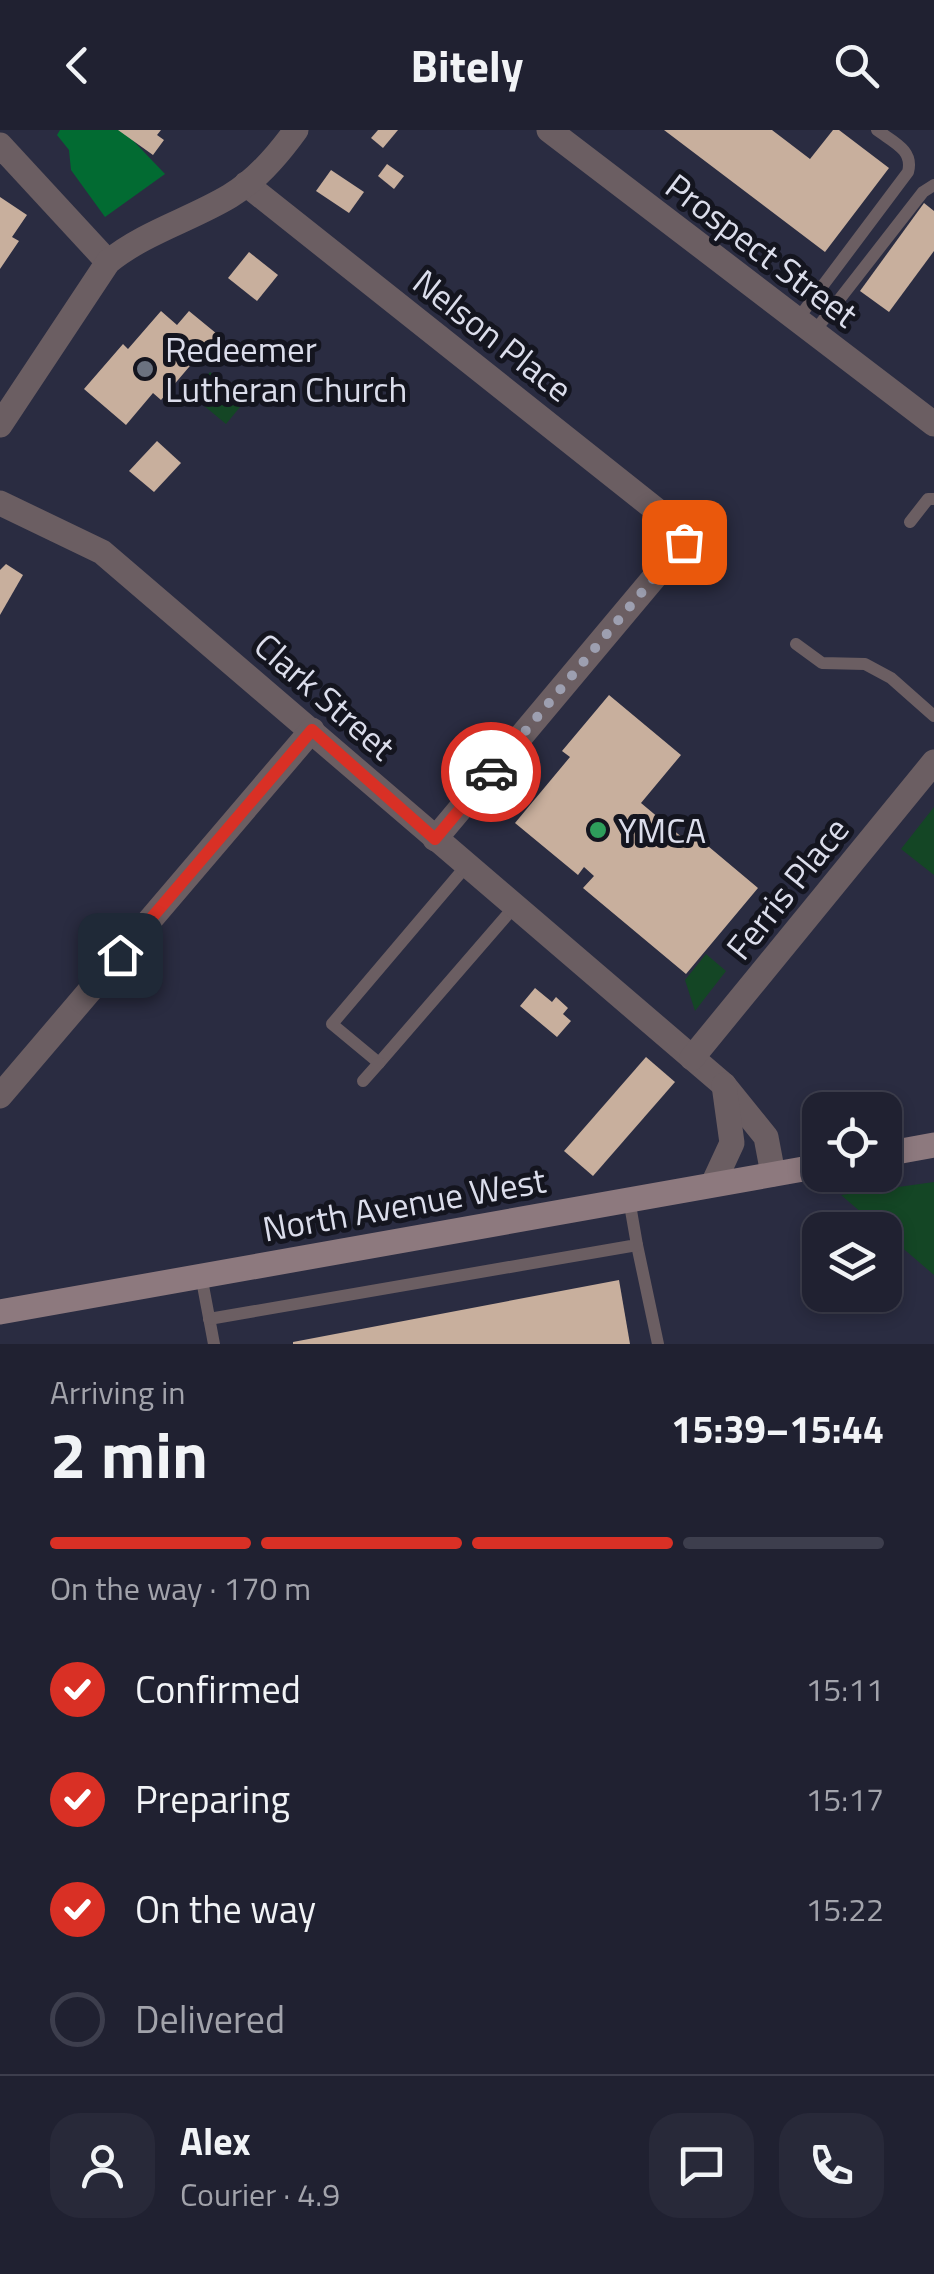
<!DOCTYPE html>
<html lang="en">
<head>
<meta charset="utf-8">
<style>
	:root { --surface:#202131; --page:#282939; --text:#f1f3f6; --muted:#a2a3ab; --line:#3d3e4d; --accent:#d93025 }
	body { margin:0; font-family:"Titillium Web",sans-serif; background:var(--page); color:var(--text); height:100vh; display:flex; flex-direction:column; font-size:38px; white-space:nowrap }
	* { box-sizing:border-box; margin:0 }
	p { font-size:32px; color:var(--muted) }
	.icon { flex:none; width:55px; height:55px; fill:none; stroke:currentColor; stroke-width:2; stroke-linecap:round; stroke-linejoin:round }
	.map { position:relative; height:1214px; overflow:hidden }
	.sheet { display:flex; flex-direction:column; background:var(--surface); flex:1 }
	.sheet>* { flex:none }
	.tools { position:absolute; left:802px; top:962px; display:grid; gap:20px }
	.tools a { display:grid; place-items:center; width:100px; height:100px; border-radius:20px; background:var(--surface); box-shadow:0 5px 15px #0003,0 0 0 2px var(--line); font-size:50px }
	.pin { position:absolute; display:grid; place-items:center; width:85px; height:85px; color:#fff; margin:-42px; border-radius:20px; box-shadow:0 5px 15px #0006 }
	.courier { position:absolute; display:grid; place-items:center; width:100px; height:100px; margin:-50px; border:8px solid #d93025; border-radius:50%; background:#fff; color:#222; box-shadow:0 2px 12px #0007 }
	.headline em { font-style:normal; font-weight:700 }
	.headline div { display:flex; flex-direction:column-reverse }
	.headline { display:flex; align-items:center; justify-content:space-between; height:170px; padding:0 50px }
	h1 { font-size:65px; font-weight:700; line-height:75px }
	.bar { display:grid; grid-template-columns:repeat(4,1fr); gap:15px 10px; align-content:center; height:120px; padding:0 50px }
	.bar i { height:12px; border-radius:8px; background:var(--line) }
	.bar .selected { background:var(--accent) }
	.bar p { grid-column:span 4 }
	.line { display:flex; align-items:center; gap:25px; padding:0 50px; border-top:2px solid var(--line) }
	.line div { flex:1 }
	.round { display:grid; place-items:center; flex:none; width:105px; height:105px; border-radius:30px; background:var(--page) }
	ol { padding:0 50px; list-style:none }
	li { display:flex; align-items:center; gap:30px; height:110px }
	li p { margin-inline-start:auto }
	li .icon { padding:10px; border-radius:50%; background:var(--accent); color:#fff; stroke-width:4 }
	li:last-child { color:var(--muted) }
	li i { width:55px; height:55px; border:5px solid var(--line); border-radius:50% }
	header { display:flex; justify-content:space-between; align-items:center; height:130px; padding:0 50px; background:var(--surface); font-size:45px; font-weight:700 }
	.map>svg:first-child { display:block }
	.green { fill:#144625 }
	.forest { fill:#026b32 }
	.building { fill:#c8af9d }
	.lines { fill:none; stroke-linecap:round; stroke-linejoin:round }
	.service { stroke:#6b5e62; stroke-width:12 }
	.minor { stroke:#6b5e62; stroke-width:25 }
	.tertiary { stroke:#6b5e62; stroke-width:25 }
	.secondary { stroke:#8d797e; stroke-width:25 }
	.done { stroke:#9d9fb0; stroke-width:10; stroke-dasharray:0 18 }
	.route { stroke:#d93025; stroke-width:12 }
	.worship-dot { fill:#6b7280; stroke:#14151f; stroke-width:4 }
	.leisure-dot { fill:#2e9e5b; stroke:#14151f; stroke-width:4 }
	.labels { text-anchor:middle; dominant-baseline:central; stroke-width:10; stroke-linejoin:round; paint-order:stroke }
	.street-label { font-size:35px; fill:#dbddeb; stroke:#14151f }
	.poi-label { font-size:35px; fill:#dbddeb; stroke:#14151f; text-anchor:start }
</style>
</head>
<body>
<header><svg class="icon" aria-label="back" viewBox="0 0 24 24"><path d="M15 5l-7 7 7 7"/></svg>Bitely<svg class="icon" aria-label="search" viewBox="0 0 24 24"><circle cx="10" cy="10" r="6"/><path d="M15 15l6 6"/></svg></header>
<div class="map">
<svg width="934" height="1214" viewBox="0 0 934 1214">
	<rect width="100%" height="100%" fill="#2a2c41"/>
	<g class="green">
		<polygon points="210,242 245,271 226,294 191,265"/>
		<polygon points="934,677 934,745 901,719"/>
		<polygon points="706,824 726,841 695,881 685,850"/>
		<polygon points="934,1052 934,1145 841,1065"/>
	</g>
	<polygon class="forest" points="60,0 123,0 165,44 105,87 71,40 69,20 57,5"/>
	<g class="building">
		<polygon points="118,0 161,0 157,5 164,10 153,25"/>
		<polygon points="378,0 398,0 383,18 371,8"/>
		<polygon points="664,0 772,0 810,29 833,0 839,0 889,38 825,122"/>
		<polygon points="387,34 404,46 394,59 378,46"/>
		<polygon points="331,40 364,62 349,83 316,61"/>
		<polygon points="0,67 27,85 12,107 19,111 0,139"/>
		<polygon points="924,73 934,81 934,121 889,182 860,161"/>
		<polygon points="249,122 278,145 257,171 228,148"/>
		<polygon points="161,181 177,195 189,181 217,204 161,270 153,263 126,295 84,259 123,214 128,219"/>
		<polygon points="157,311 181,333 154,362 129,341"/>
		<polygon points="6,434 23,445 0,485 0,440"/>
		<polygon points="609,565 681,625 641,673 690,714 696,706 758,758 686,844 583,758 594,746 584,737 578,745 515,693 570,627 562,621"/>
		<polygon points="535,858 552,872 556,867 568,878 563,884 571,891 557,907 520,876"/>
		<polygon points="646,927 675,952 593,1046 564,1021"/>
		<polygon points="619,1150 630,1214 293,1214 293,1212"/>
	</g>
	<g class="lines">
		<g class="service">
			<path d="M797 190 908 42C914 20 893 12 877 0"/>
			<polyline points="814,202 923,62 934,55"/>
			<polyline points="910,392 928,369 934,369"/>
			<polyline points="796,514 822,533 865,534 891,548 934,586"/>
			<polyline points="467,735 332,894 379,933 515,776"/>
			<polyline points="363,951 379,933"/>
			<polyline points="637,1115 658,1214"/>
			<polyline points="201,1145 214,1214"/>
			<polyline points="209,1189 637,1115 629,1069"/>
		</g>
		<g class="minor">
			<polyline points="0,15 108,132"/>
			<polyline points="246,54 689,406 435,709"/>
			<path d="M0 295 108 132C145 102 190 90 230 66 257 50 278 25 296 0"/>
			<polyline points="0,373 102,422 724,955 766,1007 773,1044"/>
			<polyline points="692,928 934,632"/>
			<polyline points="0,966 312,600"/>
			<polyline points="713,1054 732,1013 724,955"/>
		</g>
		<polyline class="tertiary" points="549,0 934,294"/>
		<g class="secondary">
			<polyline points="885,1024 934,1015"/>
			<polyline points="0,1182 820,1036"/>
		</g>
	</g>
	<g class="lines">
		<polyline class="done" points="491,642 684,412"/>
		<polyline class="route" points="120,825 312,600 435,709 491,642"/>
	</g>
	<circle class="worship-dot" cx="145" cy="239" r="10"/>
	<circle class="leisure-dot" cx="598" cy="700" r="10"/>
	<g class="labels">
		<g class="street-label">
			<text transform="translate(762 120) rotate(37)">Prospect Street</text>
			<text transform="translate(493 205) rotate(38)">Nelson Place</text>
			<text transform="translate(325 566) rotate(41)">Clark Street</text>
			<text transform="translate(787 758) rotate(-51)">Ferris Place</text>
			<text transform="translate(404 1074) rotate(-10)">North Avenue West</text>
		</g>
		<g class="poi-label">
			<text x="165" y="219">Redeemer<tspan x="165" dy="40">Lutheran Church</tspan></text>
			<text x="618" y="700">YMCA</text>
		</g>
	</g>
</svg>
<div class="tools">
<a><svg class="icon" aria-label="locate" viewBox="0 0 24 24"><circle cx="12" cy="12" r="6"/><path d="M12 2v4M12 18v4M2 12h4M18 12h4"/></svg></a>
<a><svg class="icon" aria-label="layers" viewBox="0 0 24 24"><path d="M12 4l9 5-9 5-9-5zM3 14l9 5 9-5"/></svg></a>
</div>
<div class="pin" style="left:684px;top:412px;background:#ea580c"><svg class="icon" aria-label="bag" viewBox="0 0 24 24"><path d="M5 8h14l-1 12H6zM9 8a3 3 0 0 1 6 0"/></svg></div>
<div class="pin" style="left:120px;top:825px;background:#1f2937"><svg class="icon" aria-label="home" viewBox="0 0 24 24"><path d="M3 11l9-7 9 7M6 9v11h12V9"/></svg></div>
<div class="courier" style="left:491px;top:642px"><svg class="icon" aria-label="car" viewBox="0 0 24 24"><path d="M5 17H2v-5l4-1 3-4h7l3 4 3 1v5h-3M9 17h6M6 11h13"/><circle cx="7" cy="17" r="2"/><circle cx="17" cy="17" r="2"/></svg></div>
</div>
<section class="sheet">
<div class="headline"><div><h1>2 min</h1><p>Arriving in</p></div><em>15:39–15:44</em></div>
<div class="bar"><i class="selected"></i><i class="selected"></i><i class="selected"></i><i></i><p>On the way · 170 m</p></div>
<ol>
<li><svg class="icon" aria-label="check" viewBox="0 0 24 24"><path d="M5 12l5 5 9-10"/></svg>Confirmed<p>15:11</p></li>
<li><svg class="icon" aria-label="check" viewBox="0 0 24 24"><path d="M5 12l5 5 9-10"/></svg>Preparing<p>15:17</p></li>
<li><svg class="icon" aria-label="check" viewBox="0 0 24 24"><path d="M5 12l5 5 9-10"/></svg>On the way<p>15:22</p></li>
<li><i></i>Delivered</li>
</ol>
<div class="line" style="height:180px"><a class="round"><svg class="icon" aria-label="person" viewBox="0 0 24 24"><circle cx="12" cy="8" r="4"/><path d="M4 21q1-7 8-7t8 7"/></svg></a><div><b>Alex</b><p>Courier · 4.9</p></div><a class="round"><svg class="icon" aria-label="chat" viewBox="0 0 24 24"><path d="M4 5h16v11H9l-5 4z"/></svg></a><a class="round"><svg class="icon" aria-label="phone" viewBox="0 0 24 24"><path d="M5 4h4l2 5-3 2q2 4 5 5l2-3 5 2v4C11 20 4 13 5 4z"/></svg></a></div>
</section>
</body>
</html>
